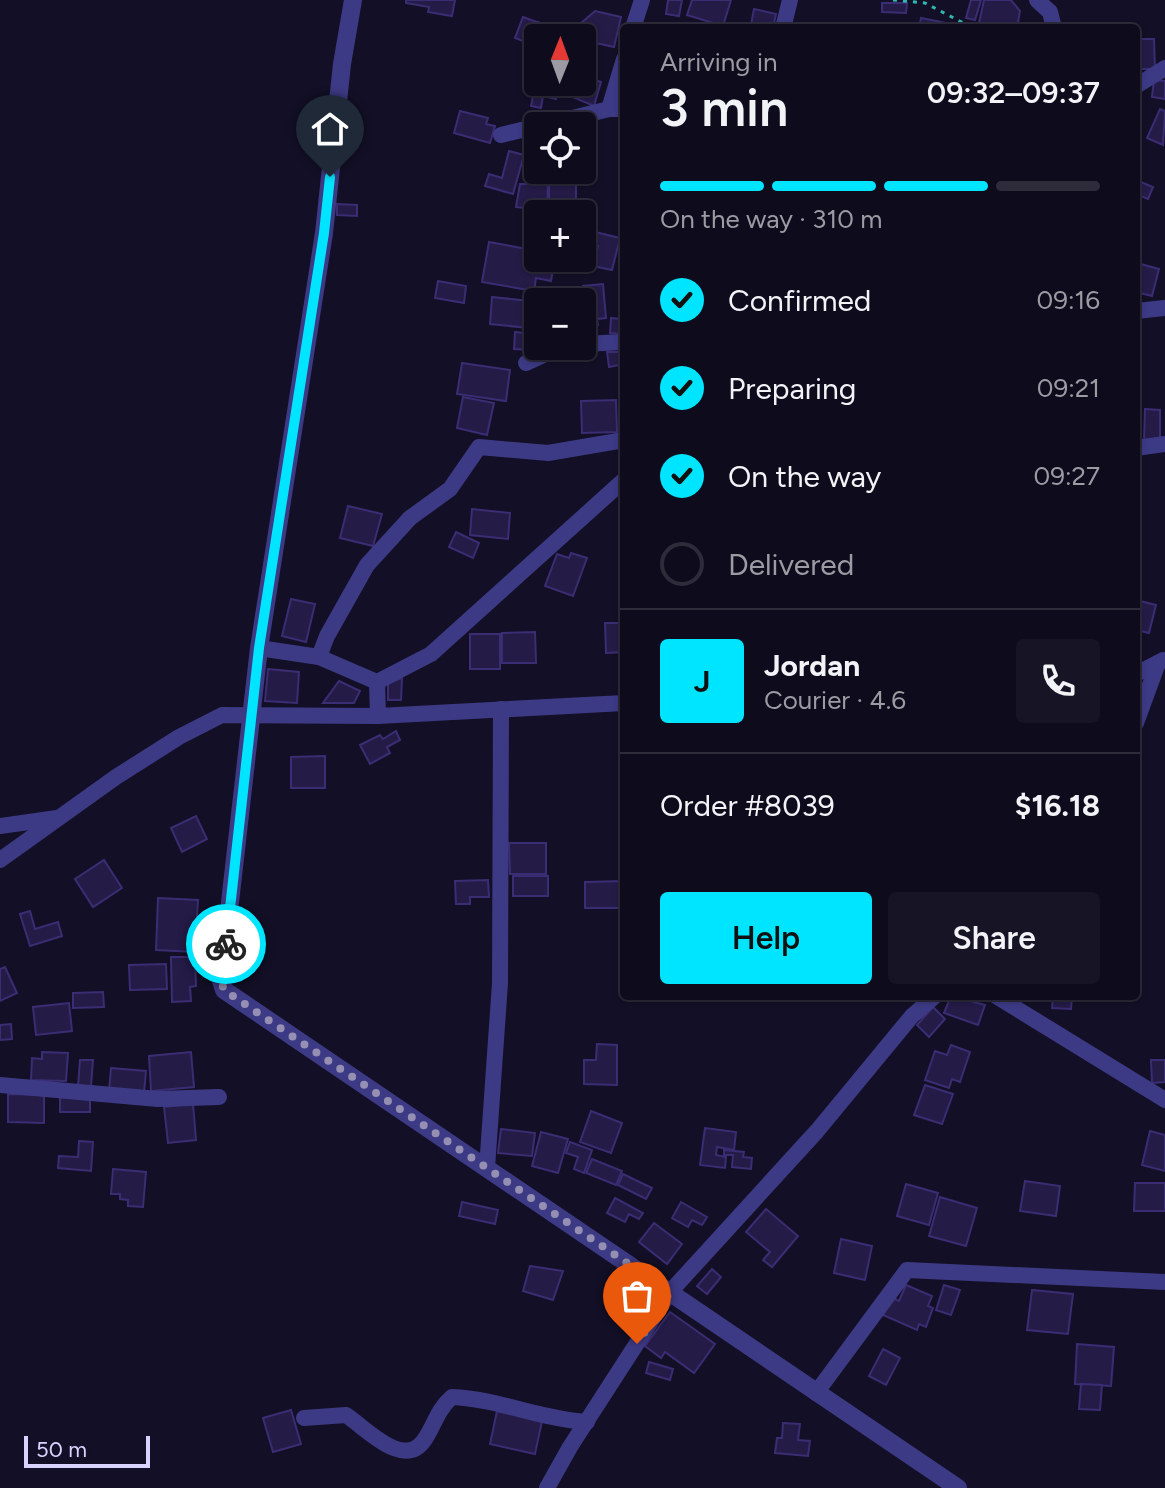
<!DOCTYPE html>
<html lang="en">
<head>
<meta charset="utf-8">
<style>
	:root { --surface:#0e0b1c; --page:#171425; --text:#f1f3f6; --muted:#9b9ba3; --line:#2e2b3b; --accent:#00e5ff }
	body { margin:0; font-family:Figtree,sans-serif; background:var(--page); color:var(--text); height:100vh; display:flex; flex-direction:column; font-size:30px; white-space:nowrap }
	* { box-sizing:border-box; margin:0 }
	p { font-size:26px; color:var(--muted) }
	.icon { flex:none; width:44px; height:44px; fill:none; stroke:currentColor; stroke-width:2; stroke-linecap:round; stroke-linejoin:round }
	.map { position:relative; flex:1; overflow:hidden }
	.panel { position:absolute; left:620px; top:24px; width:520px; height:976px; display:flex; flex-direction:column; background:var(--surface); border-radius:8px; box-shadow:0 2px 6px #0004,0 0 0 2px var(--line) }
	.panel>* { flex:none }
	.needle { width:52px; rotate:1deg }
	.controls { position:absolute; left:524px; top:24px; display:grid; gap:16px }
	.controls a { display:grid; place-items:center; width:72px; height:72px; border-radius:8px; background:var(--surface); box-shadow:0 2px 6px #0004,0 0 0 2px var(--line); font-size:40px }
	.scale { position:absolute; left:24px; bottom:20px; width:126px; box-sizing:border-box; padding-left:8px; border:4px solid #d9d4ff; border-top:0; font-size:22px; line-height:28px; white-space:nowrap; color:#d9d4ff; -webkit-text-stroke:6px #130f26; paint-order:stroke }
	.pin { position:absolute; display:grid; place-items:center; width:68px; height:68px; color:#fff; margin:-82px -34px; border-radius:50% 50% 50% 0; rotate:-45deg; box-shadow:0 0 8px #0007 }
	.pin .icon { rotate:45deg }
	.courier { position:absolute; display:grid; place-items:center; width:80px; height:80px; margin:-40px; border:6px solid #00e5ff; border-radius:50%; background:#fff; color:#222; box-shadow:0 2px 10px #0007 }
	.overview em { font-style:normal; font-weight:600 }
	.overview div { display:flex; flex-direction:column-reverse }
	.overview { display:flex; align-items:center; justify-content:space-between; height:136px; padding:0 40px }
	h1 { font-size:52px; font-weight:600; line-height:60px }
	.bar { display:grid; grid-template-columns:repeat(4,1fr); gap:12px 8px; align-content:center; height:96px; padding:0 40px }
	.bar i { height:10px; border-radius:6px; background:var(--line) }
	.bar .current { background:var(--accent) }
	.bar p { grid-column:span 4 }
	.line { display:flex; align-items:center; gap:20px; padding:0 40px; border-top:2px solid var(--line) }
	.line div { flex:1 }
	.round { display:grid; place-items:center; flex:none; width:84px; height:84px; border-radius:8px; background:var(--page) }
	ol { padding:0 40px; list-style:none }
	li { display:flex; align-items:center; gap:24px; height:88px }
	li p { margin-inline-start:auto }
	li .icon { padding:8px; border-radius:50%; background:var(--accent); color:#111; stroke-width:4 }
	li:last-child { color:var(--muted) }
	li i { width:44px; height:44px; border:4px solid var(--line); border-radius:50% }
	.cta { display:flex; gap:16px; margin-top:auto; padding:16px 40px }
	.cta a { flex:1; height:92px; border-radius:8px; background:var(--accent); color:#111; font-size:32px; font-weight:600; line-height:92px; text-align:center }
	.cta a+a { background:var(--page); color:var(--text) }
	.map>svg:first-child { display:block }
	.building { fill:#241b47; stroke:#3b2d73; stroke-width:2 }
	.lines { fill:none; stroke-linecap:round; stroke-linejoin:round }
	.path { stroke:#2fb8b0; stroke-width:3; stroke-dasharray:4 6; stroke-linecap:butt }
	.minor { stroke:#3d3a85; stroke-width:16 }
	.tertiary { stroke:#3d3a85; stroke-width:18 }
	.done { stroke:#948fb3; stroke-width:8; stroke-dasharray:0 14.4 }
	.route { stroke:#00e5ff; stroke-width:10 }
</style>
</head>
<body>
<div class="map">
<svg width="1165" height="1488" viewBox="0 0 1165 1488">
	<rect width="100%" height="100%" fill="#130f26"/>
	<g class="building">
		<polygon points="406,0 455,0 452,16 428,12 429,7 406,3"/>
		<polygon points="668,0 682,0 679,16 666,14"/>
		<polygon points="692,0 731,0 723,26 687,15"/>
		<polygon points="971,0 981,0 975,20 966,18"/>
		<polygon points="984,0 1011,0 1020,11 1017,28 979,23"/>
		<polygon points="882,3 907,3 906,13 882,12"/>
		<polygon points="754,9 776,14 773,28 751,25"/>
		<polygon points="595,11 621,17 614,47 587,41 573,30"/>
		<polygon points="523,17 537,22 528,43 515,38"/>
		<polygon points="921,18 957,25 957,28 919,28"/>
		<polygon points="538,22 550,27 545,38 538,38 538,49 528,45"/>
		<polygon points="1136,39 1154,39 1155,69 1136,69"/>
		<polygon points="582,76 601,82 594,106 570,96 573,86 582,82"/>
		<polygon points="537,77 538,82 559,82 556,99 543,96 541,108 531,106"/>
		<polygon points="1154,80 1165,81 1165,99 1152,97"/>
		<polygon points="1160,109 1165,111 1163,145 1147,138"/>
		<polygon points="460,111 488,118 486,124 495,126 490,143 454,133"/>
		<polygon points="582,150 589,150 589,176 570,176 570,170 582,170"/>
		<polygon points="509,151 524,155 513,194 485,186 489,174 502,178"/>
		<polygon points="1136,180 1153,187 1148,199 1136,194"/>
		<polygon points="520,184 548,184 547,211 516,207"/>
		<polygon points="549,184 576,184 576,212 549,210"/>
		<polygon points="337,204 357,205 357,216 337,215"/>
		<polygon points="587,230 620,238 612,270 593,266 598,246 584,243"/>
		<polygon points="489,242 538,251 538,258 547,258 547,263 554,264 551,281 536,278 534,291 482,282"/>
		<polygon points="1137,263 1159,269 1152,296 1136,292"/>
		<polygon points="438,281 466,286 464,303 435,298"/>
		<polygon points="603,284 606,318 597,319 598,325 583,326 582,302 574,302 574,292 583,291 583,286"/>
		<polygon points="492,297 540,302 538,329 490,324"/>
		<polygon points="611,318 622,319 621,334 610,333"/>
		<polygon points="515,332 533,334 531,350 514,349"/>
		<polygon points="607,352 624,352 624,364 609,367"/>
		<polygon points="462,363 510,370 506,401 457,394"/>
		<polygon points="463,397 494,403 487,435 457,428"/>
		<polygon points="616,400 617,432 582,433 581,401"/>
		<polygon points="1145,409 1160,410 1160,442 1144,441"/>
		<polygon points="348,506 382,514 373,546 340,538"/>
		<polygon points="472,509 510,513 508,539 470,535"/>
		<polygon points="456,532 479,543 473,558 449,547"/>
		<polygon points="571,553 587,558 573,596 545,586 557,554 569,558"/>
		<polygon points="291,599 315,604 306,642 282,636"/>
		<polygon points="1136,600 1156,605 1149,633 1136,630"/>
		<polygon points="605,623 624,623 624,652 606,653"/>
		<polygon points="535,632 536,663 502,663 502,633"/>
		<rect x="470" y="634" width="30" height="35"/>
		<polygon points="268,669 299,672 297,703 265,701"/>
		<polygon points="402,678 401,700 388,700 388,683"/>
		<polygon points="339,681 360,691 354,703 323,703"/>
		<polygon points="396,731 400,740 387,747 390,753 370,764 360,745 380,735 383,739"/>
		<polygon points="325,756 325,788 291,788 291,757"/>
		<polygon points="196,816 207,839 182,852 171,828"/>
		<polygon points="509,843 546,843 546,874 510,874"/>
		<polygon points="104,860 122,888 93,907 75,879"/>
		<rect x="513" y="876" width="35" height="20"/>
		<polygon points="488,880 489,897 470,897 470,904 456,904 455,881"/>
		<polygon points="623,881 623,908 585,908 585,882"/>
		<polygon points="158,898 198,900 195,952 156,950"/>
		<polygon points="30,911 35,929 58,922 62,936 30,946 20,914"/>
		<polygon points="171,957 195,957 196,986 190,987 191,1001 172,1002"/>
		<polygon points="166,964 167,989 130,990 129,965"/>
		<polygon points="5,967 17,993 0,1001 0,969"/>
		<polygon points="103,992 104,1007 73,1008 73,993"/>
		<polygon points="951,996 985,1005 978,1025 944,1013"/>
		<polygon points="1053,996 1072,996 1071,1009 1052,1008"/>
		<polygon points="69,1003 72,1031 36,1035 33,1007"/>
		<polygon points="933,1007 945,1019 929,1037 917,1025"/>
		<polygon points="11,1024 12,1039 0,1040 0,1025"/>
		<polygon points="597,1044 617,1045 617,1085 584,1084 584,1060 596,1060"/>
		<polygon points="951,1045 970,1052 960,1082 952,1079 949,1088 925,1080 935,1051 947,1055"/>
		<polygon points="42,1052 68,1053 66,1081 31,1080 32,1058 42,1059"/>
		<polygon points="191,1052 194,1087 151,1091 149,1056"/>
		<polygon points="80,1060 93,1060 91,1086 78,1086"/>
		<polygon points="1151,1060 1165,1060 1165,1082 1152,1083"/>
		<polygon points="111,1068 146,1071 144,1093 109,1091"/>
		<polygon points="925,1085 953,1094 942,1124 914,1115"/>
		<polygon points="8,1094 44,1095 44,1123 8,1122"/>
		<polygon points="60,1097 90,1098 90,1112 60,1112"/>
		<polygon points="193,1104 196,1140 168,1143 164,1107"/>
		<polygon points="591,1111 622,1123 611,1153 580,1142"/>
		<polygon points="705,1128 736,1132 734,1150 717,1147 716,1155 726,1157 725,1168 700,1165"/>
		<polygon points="501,1129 535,1133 532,1156 498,1153"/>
		<polygon points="1150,1131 1165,1135 1165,1171 1142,1165"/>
		<polygon points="541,1132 568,1139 558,1173 532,1166"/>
		<polygon points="79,1141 93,1142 91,1171 58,1168 59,1156 78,1157"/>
		<polygon points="570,1142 592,1150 584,1173 574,1169 578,1157 566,1153"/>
		<polygon points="724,1150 744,1152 743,1157 752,1158 751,1169 732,1167 733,1155 724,1155"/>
		<polygon points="592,1159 622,1171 616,1185 586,1173"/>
		<polygon points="113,1169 146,1172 143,1207 128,1206 128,1200 120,1199 120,1194 111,1194"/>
		<polygon points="623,1174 652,1188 646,1199 618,1185"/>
		<polygon points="1025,1181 1060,1186 1056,1216 1020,1211"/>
		<polygon points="1135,1183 1165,1183 1165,1211 1134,1211"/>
		<polygon points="906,1184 938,1193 929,1225 897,1216"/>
		<polygon points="940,1197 977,1208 966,1246 929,1236"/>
		<polygon points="615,1198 643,1213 639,1219 629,1214 625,1222 607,1213"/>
		<polygon points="462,1202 498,1210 495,1224 459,1216"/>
		<polygon points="681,1202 707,1217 702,1225 692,1220 688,1227 672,1218"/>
		<polygon points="766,1209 798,1236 772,1267 763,1260 770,1252 746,1232"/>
		<polygon points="654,1223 682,1244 667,1264 639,1242"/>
		<polygon points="841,1239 872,1246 865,1280 834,1273"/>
		<polygon points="530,1266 563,1271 553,1300 523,1291"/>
		<polygon points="712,1269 721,1277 707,1294 697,1286"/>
		<polygon points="906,1285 932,1296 928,1306 933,1308 926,1327 919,1324 917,1330 883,1315 891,1297 899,1301"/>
		<polygon points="944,1285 960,1290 951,1315 936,1310"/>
		<polygon points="1032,1290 1073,1294 1068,1334 1027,1330"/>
		<polygon points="670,1312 715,1344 694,1373 665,1352 661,1358 645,1346"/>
		<polygon points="1077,1344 1114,1347 1111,1386 1075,1384"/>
		<polygon points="883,1349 900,1358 886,1385 869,1376"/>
		<polygon points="649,1362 673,1369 670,1380 646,1373"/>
		<polygon points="1081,1384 1102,1385 1100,1410 1079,1409"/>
		<polygon points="291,1410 301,1444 273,1452 263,1418"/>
		<polygon points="497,1411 542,1421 535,1454 490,1444"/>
		<polygon points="783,1423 800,1424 798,1440 810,1441 808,1456 775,1453 777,1438 782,1438"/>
	</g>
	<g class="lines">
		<polyline class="path" points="893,0 925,3 973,28"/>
		<g class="minor">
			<polyline points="1037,0 1050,12 1054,28"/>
			<polyline points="633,28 642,0"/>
			<polyline points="783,28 790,0"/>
			<polyline points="1136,86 1165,68"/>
			<polyline points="609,109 624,59"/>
			<polyline points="540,126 609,109 624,109"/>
			<polyline points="501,135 538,126"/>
			<polyline points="1136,311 1165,308"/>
			<polyline points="582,344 624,342"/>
			<polyline points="526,363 563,346"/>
			<polyline points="1136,448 1165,444"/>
			<polyline points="259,648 319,657 377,682"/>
			<polyline points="319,657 327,636 367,565 410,518 450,489 479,447 548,453 624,440"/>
			<polyline points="1136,674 1163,660"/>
			<polyline points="378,716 377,682 431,654 624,480"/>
			<polyline points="1136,723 1158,663"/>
			<polyline points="0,826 57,818"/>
			<polyline points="0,860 116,777 179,737 222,715 378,716 624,703"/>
			<polyline points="996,996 1165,1100"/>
			<polyline points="0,1085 158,1099 219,1097"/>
			<polyline points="487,1168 500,983 501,709"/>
			<polyline points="816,1393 907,1270 1165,1282"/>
			<path d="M304 1418 346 1415C366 1428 404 1471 425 1439 435 1424 437 1410 452 1397 498 1399 540 1419 587 1422"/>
			<polyline points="547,1488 570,1447 670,1292 817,1131 912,1016 935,996"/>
		</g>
		<polyline class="tertiary" points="353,0 342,64 324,233 259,648 221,981 224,990 958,1488"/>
	</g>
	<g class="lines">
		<polyline class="done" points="226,944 221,981 224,990 670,1292 637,1344"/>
		<polyline class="route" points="226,944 259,648 324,233 330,177"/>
	</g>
</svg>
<div class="controls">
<a><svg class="needle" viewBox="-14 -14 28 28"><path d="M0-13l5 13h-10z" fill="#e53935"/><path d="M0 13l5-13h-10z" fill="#9b9ba3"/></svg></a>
<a><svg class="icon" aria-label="locate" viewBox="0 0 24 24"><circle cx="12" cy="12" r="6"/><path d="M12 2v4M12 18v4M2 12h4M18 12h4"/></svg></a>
<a>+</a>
<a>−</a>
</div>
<div class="scale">50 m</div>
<div class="pin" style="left:637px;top:1344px;background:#ea580c"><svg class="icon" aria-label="bag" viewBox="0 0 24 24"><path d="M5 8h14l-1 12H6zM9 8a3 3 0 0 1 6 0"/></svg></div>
<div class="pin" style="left:330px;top:177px;background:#1f2937"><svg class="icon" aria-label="home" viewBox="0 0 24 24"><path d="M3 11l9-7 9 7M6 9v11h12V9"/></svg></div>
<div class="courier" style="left:226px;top:944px"><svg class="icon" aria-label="bike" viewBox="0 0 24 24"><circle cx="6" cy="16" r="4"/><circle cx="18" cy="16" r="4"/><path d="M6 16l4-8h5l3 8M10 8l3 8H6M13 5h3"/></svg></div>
<section class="panel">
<div class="overview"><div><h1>3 min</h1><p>Arriving in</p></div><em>09:32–09:37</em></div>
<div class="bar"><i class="current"></i><i class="current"></i><i class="current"></i><i></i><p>On the way · 310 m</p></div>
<ol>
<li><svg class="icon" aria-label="check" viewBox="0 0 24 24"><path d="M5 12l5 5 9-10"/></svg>Confirmed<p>09:16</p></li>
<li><svg class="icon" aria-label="check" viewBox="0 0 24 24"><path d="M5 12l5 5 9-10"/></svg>Preparing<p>09:21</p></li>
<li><svg class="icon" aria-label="check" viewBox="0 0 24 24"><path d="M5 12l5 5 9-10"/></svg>On the way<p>09:27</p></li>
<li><i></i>Delivered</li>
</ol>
<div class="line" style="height:144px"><b class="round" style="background:var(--accent);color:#111">J</b><div><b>Jordan</b><p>Courier · 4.6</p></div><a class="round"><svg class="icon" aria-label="phone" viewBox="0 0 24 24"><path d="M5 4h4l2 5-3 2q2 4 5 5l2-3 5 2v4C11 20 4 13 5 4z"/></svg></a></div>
<div class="line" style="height:104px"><div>Order #8039</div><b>$16.18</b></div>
<div class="cta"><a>Help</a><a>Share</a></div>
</section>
</div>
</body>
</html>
